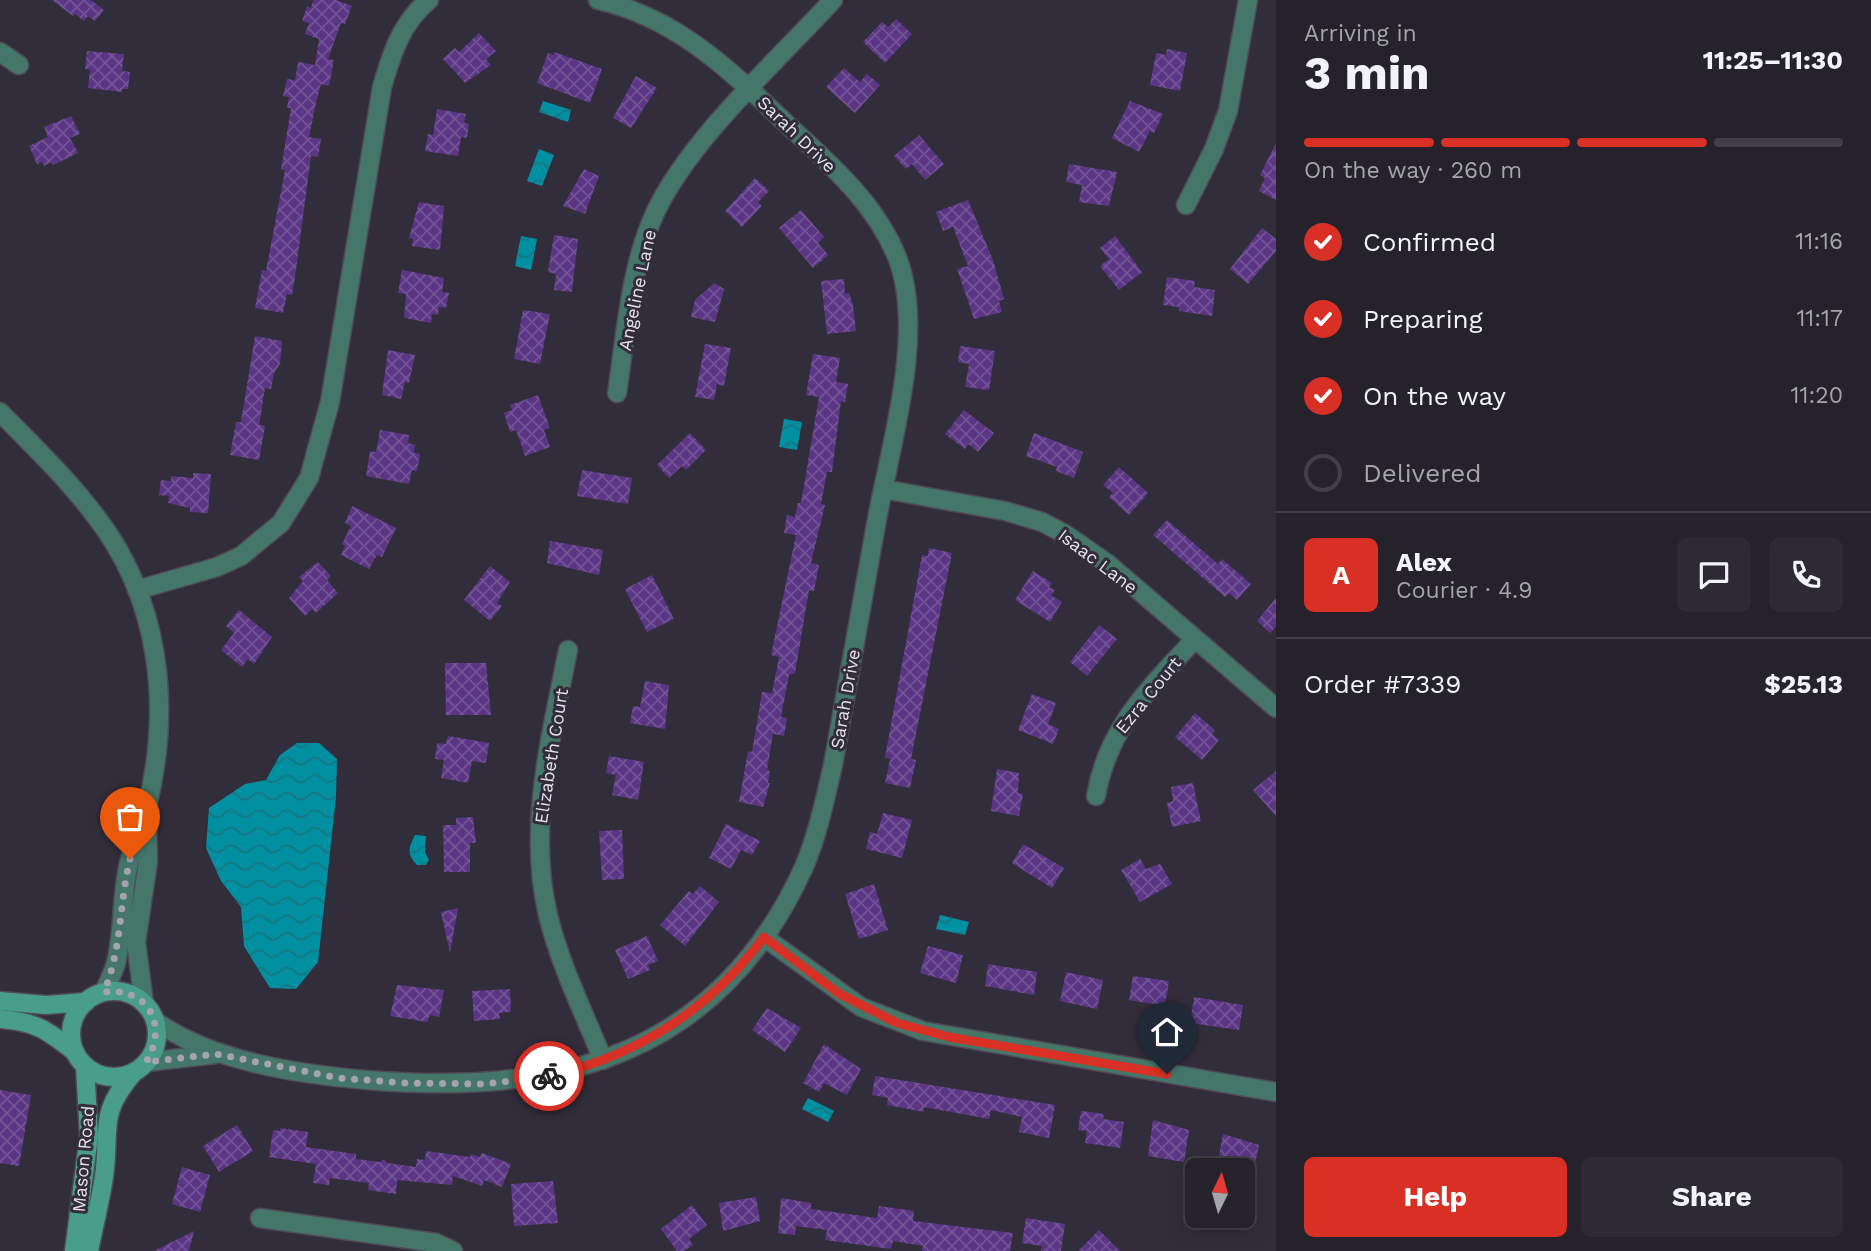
<!DOCTYPE html>
<html lang="en">
<head>
<meta charset="utf-8">
<style>
	:root { --surface:#26222c; --page:#2e2a34; --text:#f1f3f6; --muted:#a4a4a9; --line:#423f48; --accent:#d93025 }
	body { margin:0; font-family:"Work Sans",sans-serif; background:var(--page); color:var(--text); height:100vh; display:flex; flex-direction:column; font-size:26px; white-space:nowrap }
	* { box-sizing:border-box; margin:0 }
	p { font-size:23px; color:var(--muted) }
	.icon { flex:none; width:38px; height:38px; fill:none; stroke:currentColor; stroke-width:2; stroke-linecap:round; stroke-linejoin:round }
	.map { position:relative; flex:1; overflow:hidden }
	.drawer { display:flex; flex-direction:column; background:var(--surface); width:595px }
	.drawer>* { flex:none }
	.needle { width:46px; rotate:5deg }
	.controls { position:absolute; left:1185px; top:1158px; display:grid; gap:14px }
	.controls a { display:grid; place-items:center; width:70px; height:70px; border-radius:10px; background:var(--surface); box-shadow:0 4px 18px #0003,0 0 0 2px var(--line); font-size:35px }
	.pin { position:absolute; display:grid; place-items:center; width:60px; height:60px; color:#fff; margin:-72px -30px; border-radius:50% 50% 50% 0; rotate:-45deg; box-shadow:0 0 7px #0007 }
	.pin .icon { rotate:45deg }
	.courier { position:absolute; display:grid; place-items:center; width:70px; height:70px; margin:-35px; border:5px solid #d93025; border-radius:50%; background:#fff; color:#222; box-shadow:0 2px 9px #0007 }
	.overview em { font-style:normal; font-weight:700 }
	.overview div { display:flex; flex-direction:column-reverse }
	.overview { display:flex; align-items:center; justify-content:space-between; height:119px; padding:0 28px }
	h1 { font-size:46px; font-weight:700; line-height:52px }
	.bar { display:grid; grid-template-columns:repeat(4,1fr); gap:10px 7px; align-content:center; height:84px; padding:0 28px }
	.bar i { height:9px; border-radius:5px; background:var(--line) }
	.bar .selected { background:var(--accent) }
	.bar p { grid-column:span 4 }
	.line { display:flex; align-items:center; gap:18px; padding:0 28px; border-top:2px solid var(--line) }
	.line div { flex:1 }
	.round { display:grid; place-items:center; flex:none; width:74px; height:74px; border-radius:10px; background:var(--page) }
	ol { padding:0 28px; list-style:none }
	li { display:flex; align-items:center; gap:21px; height:77px }
	li p { margin-inline-start:auto }
	li .icon { padding:7px; border-radius:50%; background:var(--accent); color:#fff; stroke-width:4 }
	li:last-child { color:var(--muted) }
	li i { width:38px; height:38px; border:4px solid var(--line); border-radius:50% }
	.button { display:flex; gap:14px; margin-top:auto; padding:14px 28px }
	.button a { flex:1; height:80px; border-radius:10px; background:var(--accent); color:#fff; font-size:28px; font-weight:700; line-height:80px; text-align:center }
	.button a+a { background:var(--page); color:var(--text) }
	main { display:flex; flex:1; min-height:0 }
	.map>svg:first-child { display:block }
	.water { fill:url(#water-waves) }
	.building { fill:url(#building-cross-hatch) }
	.lines { fill:none; stroke-linecap:round; stroke-linejoin:round }
	.minor-casing { stroke:#4f4a56; stroke-width:21 }
	.tertiary-casing { stroke:#4f4a56; stroke-width:21 }
	.secondary-casing { stroke:#4f4a56; stroke-width:21 }
	.minor { stroke:#44766a; stroke-width:18 }
	.tertiary { stroke:#44766a; stroke-width:18 }
	.secondary { stroke:#489d8b; stroke-width:18 }
	.done { stroke:#a6a3ad; stroke-width:7; stroke-dasharray:0 12.6 }
	.route { stroke:#d93025; stroke-width:9 }
	.labels { text-anchor:middle; dominant-baseline:central; stroke-width:6; stroke-linejoin:round; paint-order:stroke }
	.street-label { font-size:18px; fill:#e5e2eb; stroke:#322d3a }
</style>
</head>
<body>
<main>
<div class="map">
<svg width="1276" height="1251" viewBox="0 0 1276 1251">
	<defs>
		<pattern id="water-waves" width="16" height="10" patternUnits="userSpaceOnUse" patternTransform="scale(1.75)"><rect width="16" height="10" fill="#0190a1"/><path d="M0 5q4-4 8 0t8 0" fill="none" stroke="#197581"/></pattern>
		<pattern id="building-cross-hatch" width="8" height="8" patternUnits="userSpaceOnUse" patternTransform="scale(1.75)"><rect width="8" height="8" fill="#5a3685"/><path d="M0 0l8 8M0 8l8-8" fill="none" stroke="#725396"/></pattern>
	</defs>
	<rect width="100%" height="100%" fill="#322d3a"/>
	<g class="water">
		<polygon points="543,101 571,110 568,122 539,112"/>
		<polygon points="539,149 554,155 542,186 527,181"/>
		<polygon points="521,236 537,239 531,270 515,266"/>
		<polygon points="784,419 802,422 797,450 779,447"/>
		<polygon points="297,743 319,743 337,759 336,797 318,962 296,989 270,988 244,946 241,907 221,881 206,848 209,808 245,784 266,780 280,755"/>
		<path d="M415 835 426 836 425 852 429 860 426 865H417C407 854 408 849 415 835Z"/>
		<polygon points="940,915 969,922 965,935 936,929"/>
		<polygon points="808,1098 834,1111 828,1122 802,1109"/>
	</g>
	<g class="building">
		<polygon points="52,0 91,0 104,10 95,21 88,16 84,21 75,14 73,16"/>
		<polygon points="313,0 336,0 352,6 345,24 341,23 328,59 334,60 329,86 321,84 316,103 309,137 321,139 318,157 311,156 295,277 292,295 287,294 283,313 255,308 262,270 266,271 285,170 281,169 291,108 287,108 289,97 283,96 287,79 295,80 298,62 315,65 319,39 305,34 309,23 302,21 307,6 311,8"/>
		<polygon points="896,19 912,34 885,63 863,42 882,22 888,27"/>
		<polygon points="479,33 496,51 486,59 491,65 465,83 443,59 455,48 459,52"/>
		<polygon points="1167,49 1187,53 1180,91 1150,85 1156,53 1166,55"/>
		<polygon points="87,51 124,54 122,71 130,72 128,89 122,89 122,92 88,88 90,70 85,69"/>
		<polygon points="554,52 602,69 590,103 537,83 548,53 553,55"/>
		<polygon points="844,68 860,82 867,74 880,85 855,113 826,87"/>
		<polygon points="636,76 657,88 631,128 613,118"/>
		<polygon points="1130,101 1163,114 1154,133 1150,131 1139,152 1112,138"/>
		<polygon points="437,109 466,114 464,123 469,124 467,138 461,137 458,156 425,151 428,134 433,135"/>
		<polygon points="71,116 80,134 70,138 78,153 53,165 51,162 44,166 42,162 37,164 29,146 48,137 44,127"/>
		<polygon points="919,135 944,164 925,180 912,164 906,169 894,156"/>
		<polygon points="1276,143 1276,200 1259,191 1265,178 1260,175"/>
		<polygon points="1069,164 1117,172 1109,206 1079,202 1082,185 1066,182"/>
		<polygon points="584,169 599,176 585,214 563,206"/>
		<polygon points="755,178 769,191 758,202 762,206 742,227 725,211"/>
		<polygon points="968,200 993,260 1004,299 999,301 1002,312 974,319 957,269 968,266 953,227 943,231 936,212"/>
		<polygon points="419,202 444,206 440,250 412,246 413,239 409,238"/>
		<polygon points="801,210 824,237 818,243 828,255 813,268 779,228"/>
		<polygon points="1262,228 1276,239 1276,251 1248,284 1230,269"/>
		<polygon points="554,235 578,239 572,292 554,290 556,274 548,272"/>
		<polygon points="1115,236 1142,272 1119,290 1100,266 1109,259 1100,248"/>
		<polygon points="402,270 444,278 442,292 449,293 446,308 439,307 438,315 432,314 431,323 404,318 406,294 398,293"/>
		<polygon points="1167,277 1195,281 1194,287 1215,290 1212,316 1179,311 1179,307 1163,305"/>
		<polygon points="844,279 845,294 849,293 853,305 856,331 827,334 821,281"/>
		<polygon points="714,283 724,289 715,322 691,317 695,300"/>
		<polygon points="523,310 550,314 540,364 514,359"/>
		<polygon points="255,336 282,341 280,364 274,373 271,389 265,388 259,425 265,426 259,460 230,455 236,422 241,422"/>
		<polygon points="705,344 731,348 724,386 717,384 714,400 695,397"/>
		<polygon points="960,346 995,351 989,390 965,387 969,364 958,362"/>
		<polygon points="388,350 415,355 409,383 405,382 401,399 382,395"/>
		<polygon points="813,354 840,358 836,382 848,384 845,402 841,401 832,472 827,472 821,504 825,505 811,563 819,565 814,591 809,590 795,673 789,675 781,717 787,718 784,736 773,734 767,770 770,771 768,783 770,783 763,807 739,802 748,751 752,752 762,692 772,693 779,657 771,655 796,535 784,533 787,515 795,517 798,503 801,503 819,397 806,395"/>
		<polygon points="538,395 550,428 544,430 550,447 525,456 516,430 510,432 504,413 512,410 510,405"/>
		<polygon points="964,410 994,433 978,452 968,444 965,449 945,434"/>
		<polygon points="380,430 409,435 408,443 415,445 414,453 420,454 417,471 412,470 409,484 366,476 370,451 376,452"/>
		<polygon points="690,433 706,450 686,470 682,466 669,478 657,465"/>
		<polygon points="1034,433 1083,452 1074,478 1056,471 1057,467 1026,456"/>
		<polygon points="1119,467 1148,493 1129,515 1109,497 1113,493 1103,485"/>
		<polygon points="582,470 632,478 628,504 577,496"/>
		<polygon points="193,473 211,474 208,513 190,512 190,508 168,503 169,496 159,495 161,480 171,481 171,476 193,478"/>
		<polygon points="352,506 396,528 382,557 377,555 369,569 341,555 345,546 342,544 351,526 345,523"/>
		<polygon points="1167,520 1218,564 1222,559 1251,584 1237,600 1229,593 1225,597 1153,535"/>
		<polygon points="550,541 603,550 599,575 547,563"/>
		<polygon points="929,548 952,553 911,759 916,760 910,788 885,783 890,759 885,757 922,555 928,556"/>
		<polygon points="318,562 331,576 327,580 338,593 316,613 312,609 305,616 289,598 303,581 299,577"/>
		<polygon points="490,566 510,582 497,603 502,606 490,621 464,600"/>
		<polygon points="1033,571 1052,583 1049,587 1055,590 1051,595 1062,602 1050,622 1015,600"/>
		<polygon points="652,575 674,619 647,632 625,589"/>
		<polygon points="1276,598 1276,626 1270,633 1257,621"/>
		<polygon points="239,610 272,637 254,664 248,659 242,667 221,650 234,633 226,626"/>
		<polygon points="1099,625 1117,639 1087,676 1070,662"/>
		<polygon points="445,663 486,663 491,715 446,715"/>
		<polygon points="645,681 669,685 665,729 630,723 633,706 640,707"/>
		<polygon points="1032,694 1056,703 1048,724 1059,729 1053,744 1018,730"/>
		<polygon points="1195,713 1215,730 1212,734 1219,740 1202,760 1175,737"/>
		<polygon points="448,736 489,743 486,763 472,761 468,783 441,778 444,760 435,759 437,743 446,744"/>
		<polygon points="609,756 644,762 638,800 612,795 616,775 606,773"/>
		<polygon points="997,769 1019,773 1018,793 1023,794 1019,816 991,811"/>
		<polygon points="1276,771 1276,816 1253,790"/>
		<polygon points="1193,783 1201,821 1172,827 1167,803 1173,801 1171,787"/>
		<polygon points="883,813 912,820 902,858 866,849 870,832 877,834"/>
		<polygon points="473,817 476,843 470,843 470,872 444,872 443,825 456,825 456,818"/>
		<polygon points="726,824 760,841 752,855 741,850 731,869 709,858"/>
		<polygon points="622,830 624,879 602,880 599,831"/>
		<polygon points="1023,844 1064,868 1052,888 1012,863"/>
		<polygon points="1140,859 1146,869 1160,864 1172,884 1140,902 1121,870"/>
		<polygon points="874,884 888,930 859,939 845,894"/>
		<polygon points="700,886 719,902 685,946 660,925 689,891 693,894"/>
		<polygon points="458,908 450,953 441,912"/>
		<polygon points="647,936 658,961 648,965 650,970 628,979 615,950"/>
		<polygon points="928,946 963,955 956,983 920,973"/>
		<polygon points="988,964 1037,972 1034,995 985,986"/>
		<polygon points="1066,972 1103,980 1097,1009 1060,1001"/>
		<polygon points="1133,976 1169,981 1165,1006 1129,1000"/>
		<polygon points="397,985 444,990 439,1017 430,1015 427,1022 390,1016"/>
		<polygon points="510,989 511,1012 499,1013 500,1019 474,1021 472,991"/>
		<polygon points="1194,997 1243,1005 1239,1030 1190,1023"/>
		<polygon points="767,1008 801,1028 785,1052 752,1030"/>
		<polygon points="824,1044 861,1069 847,1095 824,1083 819,1092 803,1083"/>
		<polygon points="875,1076 1055,1105 1049,1138 1019,1132 1022,1117 991,1110 989,1119 924,1107 924,1112 887,1105 888,1098 872,1095"/>
		<polygon points="0,1090 31,1095 19,1166 0,1163"/>
		<polygon points="1081,1111 1104,1114 1103,1119 1124,1122 1120,1148 1085,1143 1087,1131 1078,1130"/>
		<polygon points="1153,1120 1189,1130 1184,1162 1148,1156"/>
		<polygon points="237,1125 253,1151 219,1172 203,1146"/>
		<polygon points="280,1128 308,1132 306,1147 356,1154 356,1159 380,1162 384,1159 387,1163 416,1167 417,1159 425,1160 426,1151 470,1157 471,1154 480,1157 482,1153 511,1164 502,1187 484,1180 482,1186 453,1176 452,1185 397,1180 396,1194 368,1190 369,1183 330,1178 329,1185 313,1183 316,1164 269,1157 273,1130 280,1131"/>
		<polygon points="1223,1134 1259,1145 1253,1174 1217,1167"/>
		<polygon points="182,1167 210,1175 200,1212 172,1204"/>
		<polygon points="553,1181 558,1223 514,1226 511,1184"/>
		<polygon points="756,1197 760,1221 723,1231 719,1203"/>
		<polygon points="781,1198 811,1203 811,1209 877,1218 879,1206 914,1211 913,1221 1013,1233 1010,1251 922,1251 923,1246 893,1241 891,1249 825,1240 827,1230 796,1226 795,1235 778,1233"/>
		<polygon points="692,1205 707,1225 689,1239 693,1245 684,1251 677,1251 661,1229"/>
		<polygon points="1026,1218 1065,1224 1061,1251 1041,1251 1042,1246 1022,1243"/>
		<polygon points="1099,1230 1120,1251 1078,1251"/>
		<polygon points="194,1231 189,1251 154,1251"/>
	</g>
	<g class="lines">
		<defs>
			<g id="minor">
				<polyline points="0,52 19,65"/>
				<polyline points="1186,205 1214,149 1228,111 1248,0"/>
				<path d="M617 393C626 334 630 266 656 211 690 139 778 60 833 0"/>
				<polyline points="883,489 1005,511 1042,522 1065,534 1108,564 1276,708"/>
				<path d="M137 590 217 567 241 556 281 523 309 478 330 402 382 87C392 53 401 23 429 0"/>
				<path d="M568 650C551 737 527 827 548 915 560 965 584 1013 603 1060"/>
				<path d="M1096 796C1108 727 1149 689 1195 639"/>
				<polyline points="764,937 861,1007 923,1031 1276,1092"/>
				<path d="M155 1021C213 1062 298 1074 367 1080 559 1096 718 1057 804 867 818 834 825 799 833 765 848 683 863 601 877 519 891 443 926 331 897 257 873 197 820 156 775 113 723 63 670 16 598 0"/>
				<polyline points="147,1062 216,1054"/>
				<polyline points="260,1218 436,1243 453,1251"/>
			</g>
			<g id="tertiary">
				<path d="M0 412C32 445 66 477 94 514 160 598 172 705 147 807 142 826 134 844 129 863 121 896 124 930 116 963 113 973 108 983 104 992"/>
				<polyline points="144,1003 136,942 148,862 147,822"/>
			</g>
			<g id="secondary">
				<circle cx="114" cy="1034" r="43"/>
				<polyline points="0,1001 46,1005 86,1002"/>
				<path d="M0 1019C37 1022 47 1030 75 1052"/>
				<polyline points="74,1251 89,1136 85,1066"/>
				<path d="M89 1251C94 1226 100 1202 104 1177 111 1126 97 1116 134 1072"/>
			</g>
		</defs>
		<use href="#minor" class="minor-casing"/>
		<use href="#tertiary" class="tertiary-casing"/>
		<use href="#secondary" class="secondary-casing"/>
		<use href="#minor" class="minor"/>
		<use href="#tertiary" class="tertiary"/>
		<use href="#secondary" class="secondary"/>
	</g>
	<g class="lines">
		<path class="done" d="M130 859C119 905 122 948 104 992 148 987 169 1025 146 1062L216 1054 339 1078 406 1083 486 1084 549 1076"/>
		<path class="route" d="M549 1076C637 1056 710 1009 764 937L838 993 897 1023 949 1037 1167 1074"/>
	</g>
	<g class="labels">
		<g class="street-label">
			<text transform="translate(797 134) rotate(44)">Sarah Drive</text>
			<text transform="translate(637 290) rotate(-78)">Angeline Lane</text>
			<text transform="translate(1098 561) rotate(37)">Isaac Lane</text>
			<text transform="translate(1148 695) rotate(-51)">Ezra Court</text>
			<text transform="translate(845 699) rotate(-80)">Sarah Drive</text>
			<text transform="translate(551 756) rotate(-81)">Elizabeth Court</text>
			<text transform="translate(83 1159) rotate(-85)">Mason Road</text>
		</g>
	</g>
</svg>
<div class="controls">
<a><svg class="needle" viewBox="-14 -14 28 28"><path d="M0-13l5 13h-10z" fill="#e53935"/><path d="M0 13l5-13h-10z" fill="#a4a4a9"/></svg></a>
</div>
<div class="pin" style="left:130px;top:859px;background:#ea580c"><svg class="icon" aria-label="bag" viewBox="0 0 24 24"><path d="M5 8h14l-1 12H6zM9 8a3 3 0 0 1 6 0"/></svg></div>
<div class="pin" style="left:1167px;top:1074px;background:#1f2937"><svg class="icon" aria-label="home" viewBox="0 0 24 24"><path d="M3 11l9-7 9 7M6 9v11h12V9"/></svg></div>
<div class="courier" style="left:549px;top:1076px"><svg class="icon" aria-label="bike" viewBox="0 0 24 24"><circle cx="6" cy="16" r="4"/><circle cx="18" cy="16" r="4"/><path d="M6 16l4-8h5l3 8M10 8l3 8H6M13 5h3"/></svg></div>
</div>
<section class="drawer">
<div class="overview"><div><h1>3 min</h1><p>Arriving in</p></div><em>11:25–11:30</em></div>
<div class="bar"><i class="selected"></i><i class="selected"></i><i class="selected"></i><i></i><p>On the way · 260 m</p></div>
<ol>
<li><svg class="icon" aria-label="check" viewBox="0 0 24 24"><path d="M5 12l5 5 9-10"/></svg>Confirmed<p>11:16</p></li>
<li><svg class="icon" aria-label="check" viewBox="0 0 24 24"><path d="M5 12l5 5 9-10"/></svg>Preparing<p>11:17</p></li>
<li><svg class="icon" aria-label="check" viewBox="0 0 24 24"><path d="M5 12l5 5 9-10"/></svg>On the way<p>11:20</p></li>
<li><i></i>Delivered</li>
</ol>
<div class="line" style="height:126px"><b class="round" style="background:var(--accent);color:#fff">A</b><div><b>Alex</b><p>Courier · 4.9</p></div><a class="round"><svg class="icon" aria-label="chat" viewBox="0 0 24 24"><path d="M4 5h16v11H9l-5 4z"/></svg></a><a class="round"><svg class="icon" aria-label="phone" viewBox="0 0 24 24"><path d="M5 4h4l2 5-3 2q2 4 5 5l2-3 5 2v4C11 20 4 13 5 4z"/></svg></a></div>
<div class="line" style="height:91px"><div>Order #7339</div><b>$25.13</b></div>
<div class="button"><a>Help</a><a>Share</a></div>
</section>
</main>
</body>
</html>
